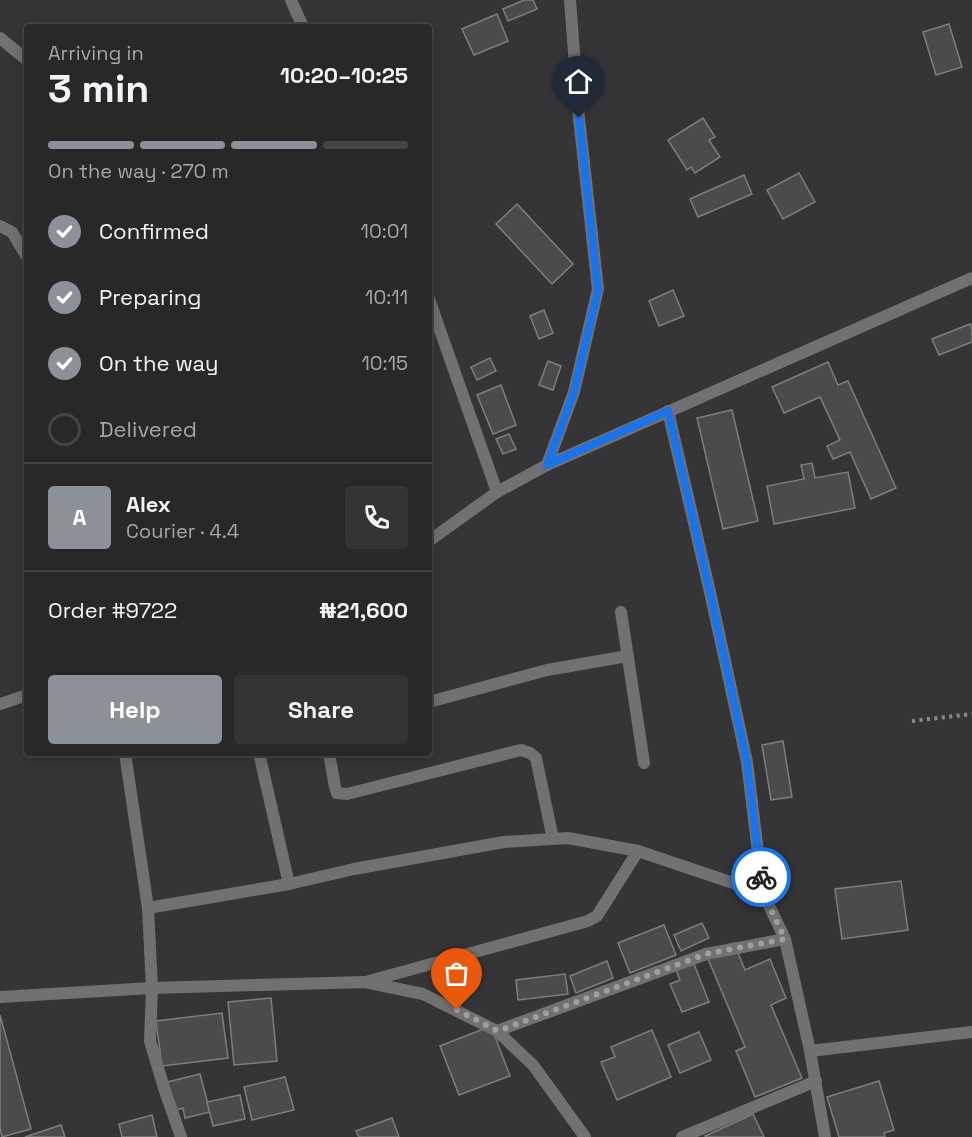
<!DOCTYPE html>
<html lang="en">
<head>
<meta charset="utf-8">
<style>
	:root { --surface:#282829; --page:#343435; --text:#f1f3f6; --muted:#a5a6a8; --line:#444446; --accent:#8c9099 }
	body { margin:0; font-family:"Space Grotesk",sans-serif; background:var(--page); color:var(--text); height:100vh; display:flex; flex-direction:column; font-size:22px; white-space:nowrap }
	* { box-sizing:border-box; margin:0 }
	p { font-size:20px; color:var(--muted) }
	.icon { flex:none; width:33px; height:33px; fill:none; stroke:currentColor; stroke-width:2; stroke-linecap:round; stroke-linejoin:round }
	.map { position:relative; flex:1; overflow:hidden }
	.side { position:absolute; left:24px; top:24px; width:408px; height:732px; display:flex; flex-direction:column; background:var(--surface); border-radius:6px; box-shadow:0 3px 15px #0003,0 0 0 2px var(--line) }
	.side>* { flex:none }
	.pin { position:absolute; display:grid; place-items:center; width:51px; height:51px; color:#fff; margin:-62px -26px; border-radius:50% 50% 50% 0; rotate:-45deg; box-shadow:0 0 6px #0007 }
	.pin .icon { rotate:45deg }
	.courier { position:absolute; display:grid; place-items:center; width:60px; height:60px; margin:-30px; border:4px solid #1a73e8; border-radius:50%; background:#fff; color:#222; box-shadow:0 2px 8px #0007 }
	.summary em { font-style:normal; font-weight:800 }
	.summary div { display:flex; flex-direction:column-reverse }
	.summary { display:flex; align-items:center; justify-content:space-between; height:102px; padding:0 24px }
	h1 { font-size:39px; font-weight:800; line-height:45px }
	.bar { display:grid; grid-template-columns:repeat(4,1fr); gap:9px 6px; align-content:center; height:72px; padding:0 24px }
	.bar i { height:8px; border-radius:4px; background:var(--line) }
	.bar .current { background:var(--accent) }
	.bar p { grid-column:span 4 }
	.line { display:flex; align-items:center; gap:15px; padding:0 24px; border-top:2px solid var(--line) }
	.line div { flex:1 }
	.round { display:grid; place-items:center; flex:none; width:63px; height:63px; border-radius:6px; background:var(--page) }
	ol { padding:0 24px; list-style:none }
	li { display:flex; align-items:center; gap:18px; height:66px }
	li p { margin-inline-start:auto }
	li .icon { padding:6px; border-radius:50%; background:var(--accent); color:#fff; stroke-width:4 }
	li:last-child { color:var(--muted) }
	li i { width:33px; height:33px; border:3px solid var(--line); border-radius:50% }
	.cta { display:flex; gap:12px; margin-top:auto; padding:12px 24px }
	.cta a { flex:1; height:69px; border-radius:6px; background:var(--accent); color:#fff; font-size:24px; font-weight:800; line-height:69px; text-align:center }
	.cta a+a { background:var(--page); color:var(--text) }
	.map>svg:first-child { display:block }
	.building { fill:#4b4b4e; stroke:#7e7e81; stroke-width:1.5 }
	.lines { fill:none; stroke-linecap:round; stroke-linejoin:round }
	.path { stroke:#8b8b8d; stroke-width:4; stroke-dasharray:3 4.5; stroke-linecap:butt }
	.minor { stroke:#727071; stroke-width:12 }
	.done { stroke:#9f9fa1; stroke-width:6; stroke-dasharray:0 10.8 }
	.route { stroke:#1a73e8; stroke-width:8 }
</style>
</head>
<body>
<div class="map">
<svg width="972" height="1137" viewBox="0 0 972 1137">
	<rect width="100%" height="100%" fill="#353537"/>
	<g class="building">
		<polygon points="524,0 533,0 537,9 508,21 503,9"/>
		<polygon points="497,14 508,41 474,55 462,29"/>
		<polygon points="949,24 962,67 936,75 923,32"/>
		<polygon points="703,118 715,137 709,140 720,157 695,173 691,167 687,170 668,140"/>
		<polygon points="799,173 815,202 783,219 767,190"/>
		<polygon points="744,175 752,194 698,217 690,199"/>
		<polygon points="517,204 573,264 552,284 496,224"/>
		<polygon points="673,290 684,316 659,326 649,301"/>
		<polygon points="544,310 553,333 539,339 530,316"/>
		<polygon points="970,324 972,329 972,342 939,355 932,339"/>
		<polygon points="490,358 496,371 477,380 471,367"/>
		<polygon points="548,361 561,366 553,390 539,385"/>
		<polygon points="828,362 838,385 848,381 896,488 871,499 850,452 833,459 827,446 840,440 820,397 784,413 772,387"/>
		<polygon points="501,385 516,425 493,434 477,395"/>
		<polygon points="732,410 758,521 723,529 697,418"/>
		<polygon points="509,434 516,449 503,454 496,439"/>
		<polygon points="812,463 815,478 848,472 855,508 774,524 767,486 804,479 801,465"/>
		<polygon points="783,741 792,797 771,800 762,745"/>
		<polygon points="901,881 908,930 842,939 835,889"/>
		<polygon points="702,923 709,938 681,951 674,935"/>
		<polygon points="664,925 676,955 630,973 618,943"/>
		<polygon points="734,943 745,970 770,959 786,998 771,1005 802,1078 755,1097 736,1051 745,1047 706,954"/>
		<polygon points="692,959 709,1002 682,1012 670,984 680,980 674,966"/>
		<polygon points="607,961 613,978 576,993 570,976"/>
		<polygon points="565,974 568,994 518,1000 516,980"/>
		<polygon points="271,998 277,1061 234,1065 228,1002"/>
		<polygon points="222,1013 228,1058 162,1066 156,1021"/>
		<polygon points="0,1015 31,1129 2,1137 0,1128"/>
		<polygon points="491,1026 510,1076 459,1095 440,1046"/>
		<polygon points="652,1030 671,1077 617,1100 601,1062 615,1057 611,1047"/>
		<polygon points="699,1032 711,1060 680,1073 668,1045"/>
		<polygon points="200,1074 210,1112 185,1118 183,1108 174,1111 167,1082"/>
		<polygon points="285,1077 294,1110 252,1120 244,1087"/>
		<polygon points="879,1081 894,1130 884,1133 885,1137 839,1137 827,1097"/>
		<polygon points="240,1095 245,1119 213,1126 207,1102"/>
		<polygon points="753,1114 764,1137 706,1137 705,1136"/>
		<polygon points="152,1115 157,1137 122,1137 119,1124"/>
		<polygon points="392,1118 399,1137 359,1137 356,1131"/>
		<polygon points="61,1125 65,1137 25,1137"/>
	</g>
	<g class="lines">
		<polyline class="path" points="912,721 972,714"/>
		<g class="minor">
			<polyline points="291,0 303,27"/>
			<polyline points="0,38 27,60"/>
			<polyline points="0,226 12,232 27,257"/>
			<polyline points="429,299 497,492"/>
			<polyline points="668,411 710,592 747,762 763,893 785,939 810,1051 825,1137"/>
			<polyline points="547,465 972,278"/>
			<polyline points="429,541 497,492 547,465 574,392 598,289 579,118 570,0"/>
			<polyline points="621,612 644,763"/>
			<polyline points="429,702 547,670 628,656"/>
			<polyline points="0,704 27,695"/>
			<polyline points="125,753 148,908 152,988 150,1041 164,1088 181,1137"/>
			<polyline points="259,753 289,884"/>
			<polyline points="329,753 335,787 337,793 347,794 521,750 530,753 536,758 553,839"/>
			<polyline points="148,908 289,884 354,869 504,842 568,838 638,851 763,893"/>
			<polyline points="369,981 588,921 597,916 638,851"/>
			<polyline points="0,997 152,988 365,982 423,994 497,1031 533,1065 585,1137"/>
			<polyline points="497,1031 706,954 785,939"/>
			<polyline points="810,1051 972,1032"/>
			<polyline points="682,1137 816,1081"/>
		</g>
	</g>
	<g class="lines">
		<polyline class="done" points="457,1010 498,1031 706,954 785,939 763,893 761,877"/>
		<polyline class="route" points="579,118 598,290 574,392 547,465 668,411 710,592 747,762 761,877"/>
	</g>
</svg>
<div class="pin" style="left:457px;top:1010px;background:#ea580c"><svg class="icon" aria-label="bag" viewBox="0 0 24 24"><path d="M5 8h14l-1 12H6zM9 8a3 3 0 0 1 6 0"/></svg></div>
<div class="pin" style="left:579px;top:118px;background:#1f2937"><svg class="icon" aria-label="home" viewBox="0 0 24 24"><path d="M3 11l9-7 9 7M6 9v11h12V9"/></svg></div>
<div class="courier" style="left:761px;top:877px"><svg class="icon" aria-label="bike" viewBox="0 0 24 24"><circle cx="6" cy="16" r="4"/><circle cx="18" cy="16" r="4"/><path d="M6 16l4-8h5l3 8M10 8l3 8H6M13 5h3"/></svg></div>
<section class="side">
<div class="summary"><div><h1>3 min</h1><p>Arriving in</p></div><em>10:20–10:25</em></div>
<div class="bar"><i class="current"></i><i class="current"></i><i class="current"></i><i></i><p>On the way · 270 m</p></div>
<ol>
<li><svg class="icon" aria-label="check" viewBox="0 0 24 24"><path d="M5 12l5 5 9-10"/></svg>Confirmed<p>10:01</p></li>
<li><svg class="icon" aria-label="check" viewBox="0 0 24 24"><path d="M5 12l5 5 9-10"/></svg>Preparing<p>10:11</p></li>
<li><svg class="icon" aria-label="check" viewBox="0 0 24 24"><path d="M5 12l5 5 9-10"/></svg>On the way<p>10:15</p></li>
<li><i></i>Delivered</li>
</ol>
<div class="line" style="height:108px"><b class="round" style="background:var(--accent);color:#fff">A</b><div><b>Alex</b><p>Courier · 4.4</p></div><a class="round"><svg class="icon" aria-label="phone" viewBox="0 0 24 24"><path d="M5 4h4l2 5-3 2q2 4 5 5l2-3 5 2v4C11 20 4 13 5 4z"/></svg></a></div>
<div class="line" style="height:78px"><div>Order #9722</div><b>₦21,600</b></div>
<div class="cta"><a>Help</a><a>Share</a></div>
</section>
</div>
</body>
</html>
